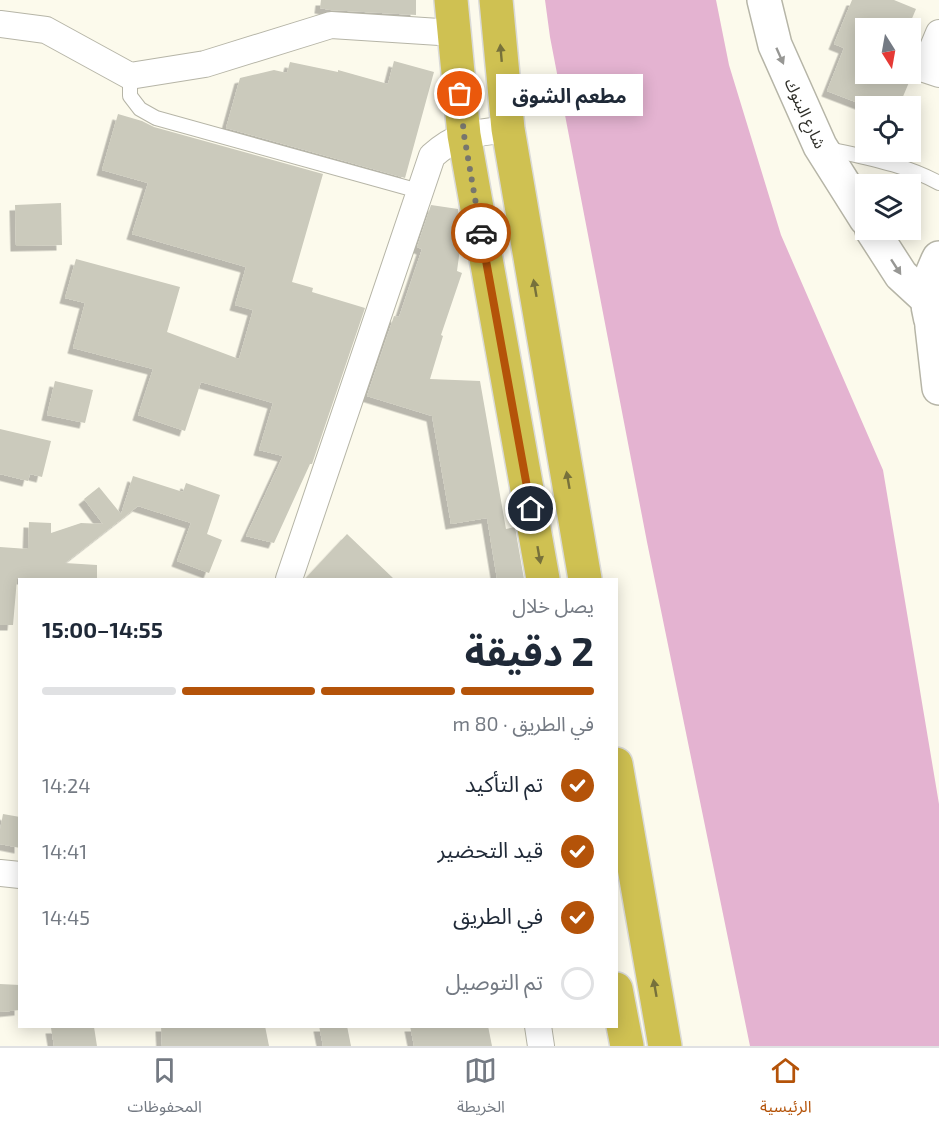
<!DOCTYPE html>
<html lang="ar">
<head>
<meta charset="utf-8">
<style>
	:root { --surface:#fff; --page:#f2f2f3; --text:#1f2937; --muted:#747a83; --line:#e0e1e3; --accent:#b45309 }
	body { margin:0; font-family:"Exo 2","Noto Sans Arabic",sans-serif; background:var(--page); color:var(--text); direction:rtl; height:100vh; display:flex; flex-direction:column; font-size:22px; white-space:nowrap }
	* { box-sizing:border-box; margin:0 }
	p { font-size:20px; color:var(--muted) }
	.icon { flex:none; width:33px; height:33px; fill:none; stroke:currentColor; stroke-width:2; stroke-linecap:round; stroke-linejoin:round }
	.map { position:relative; flex:1; overflow:hidden; direction:ltr }
	.drawer { position:absolute; left:18px; top:578px; width:600px; height:450px; display:flex; flex-direction:column; background:var(--surface); border-radius:0px; box-shadow:0 3px 15px #0003; direction:rtl }
	.drawer>* { flex:none }
	.needle { width:39px; rotate:169deg }
	.fabs { position:absolute; left:855px; top:18px; display:grid; gap:12px }
	.fabs a { display:grid; place-items:center; width:66px; height:66px; border-radius:0px; background:var(--surface); box-shadow:0 3px 15px #0003; font-size:30px }
	.pin { position:absolute; display:grid; place-items:center; width:51px; height:51px; color:#fff; margin:-26px; border:3px solid #fff; border-radius:50%; box-shadow:0 2px 6px #0007 }
	.courier { position:absolute; display:grid; place-items:center; width:60px; height:60px; margin:-30px; border:4px solid #b45309; border-radius:50%; background:#fff; color:#222; box-shadow:0 2px 8px #0007 }
	.bubble { position:absolute; height:42px; border-radius:0px; background:var(--surface); box-shadow:0 3px 15px #0003; font-size:20px; font-weight:700; line-height:42px; text-align:center; direction:rtl }
	.headline em { font-style:normal; font-weight:700 }
	.headline div { display:flex; flex-direction:column-reverse }
	.headline { display:flex; align-items:center; justify-content:space-between; height:102px; padding:0 24px }
	h1 { font-size:39px; font-weight:700; line-height:45px }
	.bar { display:grid; grid-template-columns:repeat(4,1fr); gap:9px 6px; align-content:center; height:72px; padding:0 24px }
	.bar i { height:8px; border-radius:4px; background:var(--line) }
	.bar .on { background:var(--accent) }
	.bar p { grid-column:span 4 }
	ol { padding:0 24px; list-style:none }
	li { display:flex; align-items:center; gap:18px; height:66px }
	li p { margin-inline-start:auto }
	li .icon { padding:6px; border-radius:50%; background:var(--accent); color:#fff; stroke-width:4 }
	li:last-child { color:var(--muted) }
	li i { width:33px; height:33px; border:3px solid var(--line); border-radius:50% }
	.dock { display:flex; justify-content:space-around; align-items:center; height:84px; border-top:2px solid var(--line); background:var(--surface); font-size:16px; color:var(--muted) }
	.dock a { display:grid; justify-items:center; gap:3px }
	.dock .on { color:var(--accent) }
	.map>svg:first-child { display:block }
	.water { fill:#e4b3d1 }
	.building { fill:#cbcabc; filter:url(#shadow) }
	.lines { fill:none; stroke-linecap:round; stroke-linejoin:round }
	.lane-casing { stroke:#b6b5a7; stroke-width:16 }
	.street-casing { stroke:#b6b5a7; stroke-width:28 }
	.secondary-casing { stroke:#b6b5a7; stroke-width:36 }
	.highway-casing { stroke:#dadad8; stroke-width:36 }
	.lane { stroke:#fff; stroke-width:14 }
	.street { stroke:#fff; stroke-width:26 }
	.secondary { stroke:#fff; stroke-width:33 }
	.highway { stroke:#cfc152; stroke-width:33 }
	.oneway { fill:#77713b }
	.oneway2 { fill:#979794 }
	.done { stroke:#77766d; stroke-width:6; stroke-dasharray:0 10.8 }
	.route { stroke:#b45309; stroke-width:8 }
	.labels { text-anchor:middle; dominant-baseline:central; stroke-width:5; stroke-linejoin:round; paint-order:stroke }
	.street-label { font-size:16px; fill:#2f2f29; stroke:#fff }
</style>
</head>
<body>
<div class="map">
<svg width="939" height="1046" viewBox="0 0 939 1046">
	<defs>
		<filter id="shadow"><feDropShadow dx="-5.5" dy="5.5" stdDeviation="0" flood-color="#0004"/></filter>
	</defs>
	<rect width="100%" height="100%" fill="#fcfaec"/>
	<polygon class="water" points="545,0 716,0 729,65 781,235 883,470 939,804 939,1046 750,1046 647,542 550,37"/>
	<g class="building">
		<polygon points="321,0 416,0 416,15 330,10 320,8"/>
		<polygon points="852,0 894,0 916,9 908,28 866,28 866,74 894,74 910,80 899,106 866,106 827,91 844,48 834,44"/>
		<polygon points="394,61 434,72 405,178 226,128 240,78 274,70 287,73 290,62 338,72 338,70 388,84"/>
		<polygon points="118,114 142,121 154,127 323,174 292,282 313,288 312,292 365,308 312,464 310,464 274,543 246,536 283,456 259,450 273,403 201,382 185,431 138,415 153,369 73,348 85,303 65,298 76,259 180,287 167,332 239,359 253,310 235,305 246,267 132,234 148,183 102,170"/>
		<polygon points="61,203 62,245 16,246 15,205"/>
		<polygon points="431,205 458,209 462,234 457,271 462,273 441,335 443,336 430,379 480,381 506,529 515,527 524,579 497,579 487,518 451,524 432,416 367,396 394,316 399,317 422,249 417,247"/>
		<polygon points="55,381 93,390 85,423 47,415"/>
		<polygon points="0,429 51,441 42,477 30,474 28,481 0,474"/>
		<polygon points="133,476 183,492 186,483 220,495 207,534 222,540 209,573 177,561 191,523 138,506 65,563 97,565 97,579 17,579 13,625 0,625 0,547 28,549 29,522 51,523 51,533 81,523 103,524 84,499 99,487 121,514"/>
		<polygon points="347,534 394,579 305,579"/>
		<polygon points="3,814 20,817 20,848 0,844 0,830"/>
		<polygon points="0,984 20,985 20,1010 0,1012"/>
		<polygon points="161,1026 265,1026 269,1046 162,1046"/>
		<polygon points="319,1026 347,1026 351,1046 323,1046"/>
		<polygon points="410,1026 488,1026 492,1046 414,1046"/>
		<polygon points="94,1027 97,1046 54,1046 51,1028"/>
	</g>
	<g class="lines">
		<defs>
			<g id="lane">
				<polyline points="130,76 130,96 140,109 156,118 419,191"/>
				<path d="M825 148C863 157 905 164 939 183"/>
			</g>
			<g id="street">
				<polyline points="0,24 46,30 130,76 205,64 331,25 455,33"/>
				<polyline points="939,33 924,69 939,74"/>
				<path d="M289 579 432 156C459 132 474 134 508 129"/>
				<polyline points="0,873 20,875"/>
				<polyline points="538,1026 541,1046"/>
			</g>
			<g id="secondary">
				<polyline points="764,0 775,45 820,146 866,219"/>
				<polyline points="872,230 901,275 927,299"/>
				<path d="M939 258C924 287 924 310 939 340"/>
				<polyline points="932,327 939,388"/>
			</g>
			<g id="highway">
				<polyline points="451,0 464,135 543,579"/>
				<polyline points="496,0 508,129 585,579"/>
				<polyline points="616,764 665,1046"/>
				<polyline points="616,989 627,1046"/>
			</g>
		</defs>
		<use href="#lane" class="lane-casing"/>
		<use href="#street" class="street-casing"/>
		<use href="#secondary" class="secondary-casing"/>
		<use href="#highway" class="highway-casing"/>
		<use href="#lane" class="lane"/>
		<use href="#street" class="street"/>
		<use href="#secondary" class="secondary"/>
		<use href="#highway" class="highway"/>
	</g>
	<defs><path id="oneway-solid" d="M-6-.8H1V-3.2L6.5 0L1 3.2V.8H-6Z" transform="scale(1.5)"/></defs>
	<g class="oneway">
		<use href="#oneway-solid" transform="translate(501 53) rotate(-95)"/>
		<use href="#oneway-solid" transform="translate(535 288) rotate(-100)"/>
		<use href="#oneway-solid" transform="translate(568 480) rotate(-100)"/>
		<use href="#oneway-solid" transform="translate(539 555) rotate(80)"/>
		<use href="#oneway-solid" transform="translate(655 988) rotate(-100)"/>
	</g>
	<g class="oneway2">
		<use href="#oneway-solid" transform="translate(780 56) rotate(66)"/>
		<use href="#oneway-solid" transform="translate(896 267) rotate(57)"/>
	</g>
	<g class="lines">
		<polyline class="done" points="460,94 464,135 481,233"/>
		<polyline class="route" points="481,233 531,509"/>
	</g>
	<g class="labels">
		<g class="street-label">
			<text transform="translate(806 113) rotate(65)">شارع البنوك</text>
		</g>
	</g>
</svg>
<div class="fabs">
<a><svg class="needle" viewBox="-14 -14 28 28"><path d="M0-13l5 13h-10z" fill="#e53935"/><path d="M0 13l5-13h-10z" fill="#747a83"/></svg></a>
<a><svg class="icon" aria-label="locate" viewBox="0 0 24 24"><circle cx="12" cy="12" r="6"/><path d="M12 2v4M12 18v4M2 12h4M18 12h4"/></svg></a>
<a><svg class="icon" aria-label="layers" viewBox="0 0 24 24"><path d="M12 4l9 5-9 5-9-5zM3 14l9 5 9-5"/></svg></a>
</div>
<div class="pin" style="left:460px;top:94px;background:#ea580c"><svg class="icon" aria-label="bag" viewBox="0 0 24 24"><path d="M5 8h14l-1 12H6zM9 8a3 3 0 0 1 6 0"/></svg></div>
<div class="pin" style="left:531px;top:509px;background:#1f2937"><svg class="icon" aria-label="home" viewBox="0 0 24 24"><path d="M3 11l9-7 9 7M6 9v11h12V9"/></svg></div>
<div class="courier" style="left:481px;top:233px"><svg class="icon" aria-label="car" viewBox="0 0 24 24"><path d="M5 17H2v-5l4-1 3-4h7l3 4 3 1v5h-3M9 17h6M6 11h13"/><circle cx="7" cy="17" r="2"/><circle cx="17" cy="17" r="2"/></svg></div>
<div class="bubble" style="left:496px;top:74px;width:147px">مطعم الشوق</div>
<section class="drawer">
<div class="headline"><div><h1>2 دقيقة</h1><p>يصل خلال</p></div><em>14:55–15:00</em></div>
<div class="bar"><i class="on"></i><i class="on"></i><i class="on"></i><i></i><p>في الطريق · 80 m</p></div>
<ol>
<li><svg class="icon" aria-label="check" viewBox="0 0 24 24"><path d="M5 12l5 5 9-10"/></svg>تم التأكيد<p>14:24</p></li>
<li><svg class="icon" aria-label="check" viewBox="0 0 24 24"><path d="M5 12l5 5 9-10"/></svg>قيد التحضير<p>14:41</p></li>
<li><svg class="icon" aria-label="check" viewBox="0 0 24 24"><path d="M5 12l5 5 9-10"/></svg>في الطريق<p>14:45</p></li>
<li><i></i>تم التوصيل</li>
</ol>
</section>
</div>
<nav class="dock">
<a class="on"><svg class="icon" aria-label="home" viewBox="0 0 24 24"><path d="M3 11l9-7 9 7M6 9v11h12V9"/></svg>الرئيسية</a>
<a><svg class="icon" aria-label="map" viewBox="0 0 24 24"><path d="M3 6l6-2 6 2 6-2v14l-6 2-6-2-6 2zM9 4v14M15 6v14"/></svg>الخريطة</a>
<a><svg class="icon" aria-label="saved" viewBox="0 0 24 24"><path d="M7 4h10v16l-5-4-5 4z"/></svg>المحفوظات</a>
</nav>
</body>
</html>
